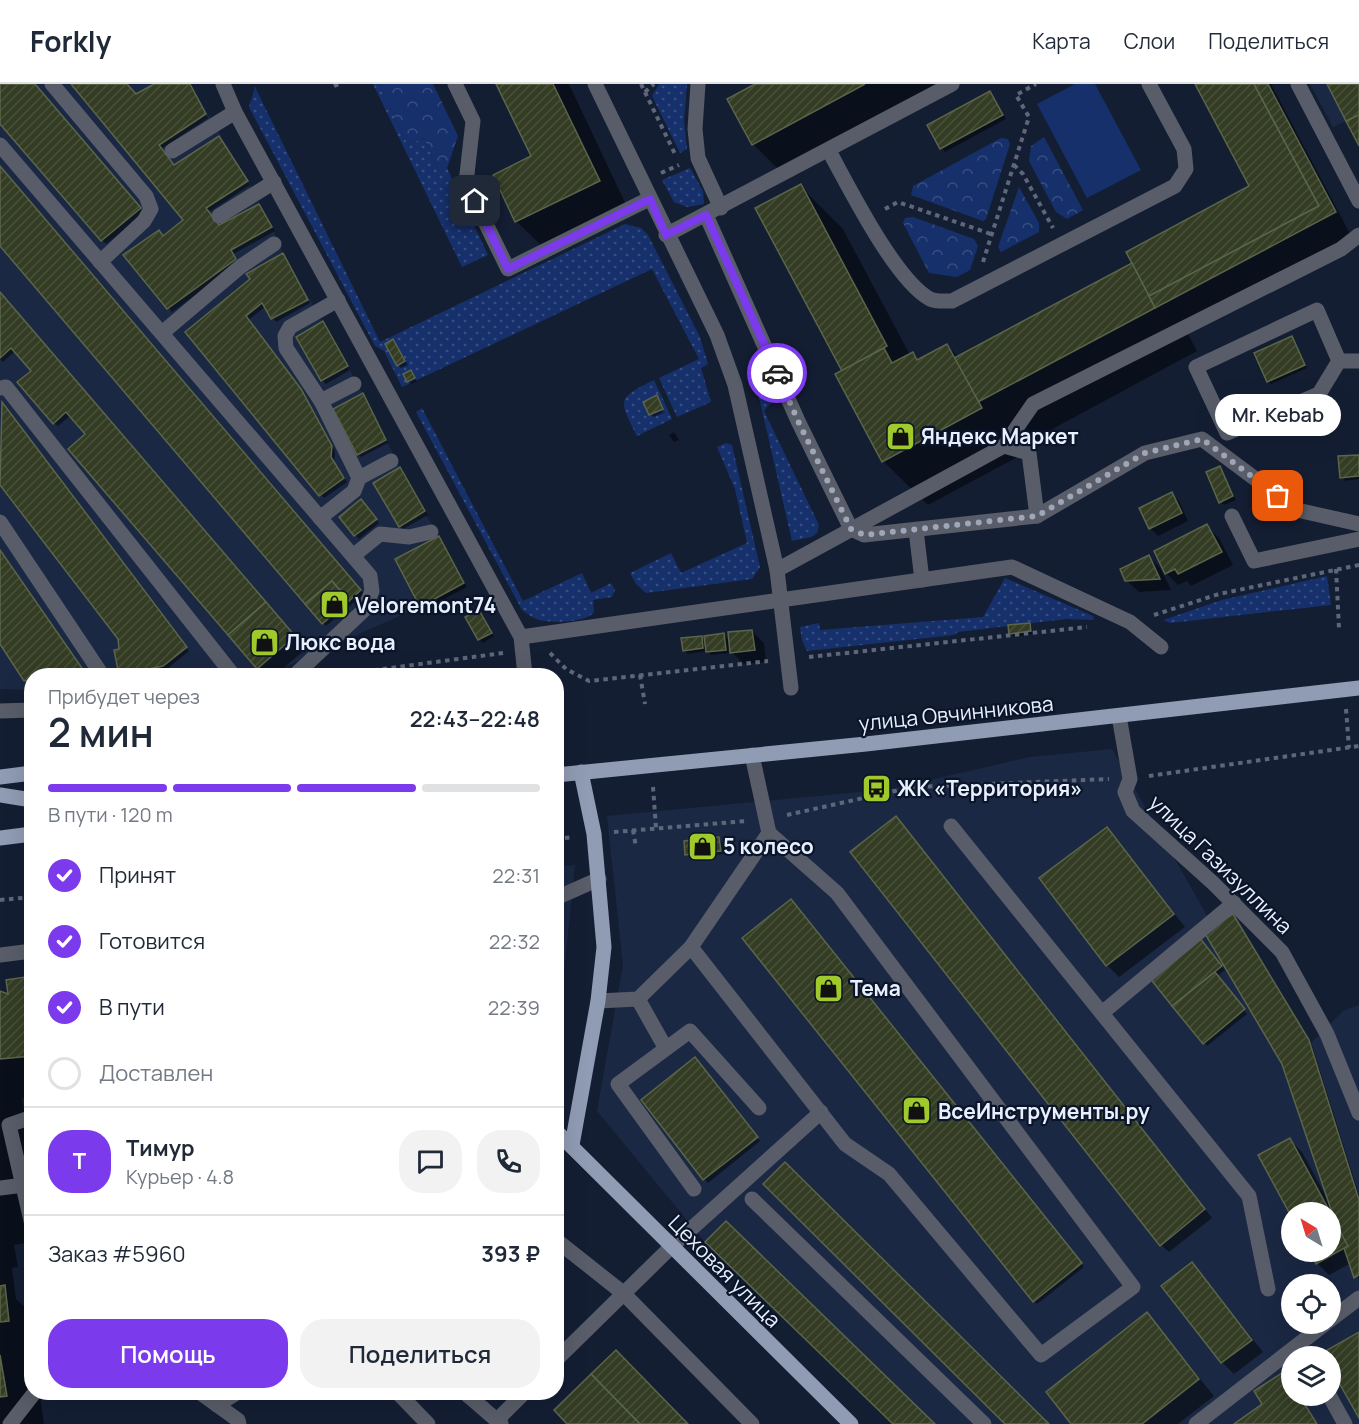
<!DOCTYPE html>
<html lang="ru">
<head>
<meta charset="utf-8">
<style>
	:root { --surface:#fff; --page:#f2f2f3; --text:#1f2937; --muted:#747a83; --line:#e0e1e3; --accent:#7c3aed }
	body { margin:0; font-family:Manrope,sans-serif; background:var(--page); color:var(--text); height:100vh; display:flex; flex-direction:column; font-size:22px; white-space:nowrap }
	* { box-sizing:border-box; margin:0 }
	p { font-size:20px; color:var(--muted) }
	.icon { flex:none; width:33px; height:33px; fill:none; stroke:currentColor; stroke-width:2; stroke-linecap:round; stroke-linejoin:round }
	.map { position:relative; flex:1; overflow:hidden }
	.panel { position:absolute; left:24px; top:584px; width:540px; height:732px; display:flex; flex-direction:column; background:var(--surface); border-radius:24px; box-shadow:0 6px 24px #0002 }
	.panel>* { flex:none }
	.needle { width:39px; rotate:322deg }
	.buttons { position:absolute; left:1281px; top:1118px; display:grid; gap:12px }
	.buttons a { display:grid; place-items:center; width:60px; height:60px; border-radius:50%; background:var(--surface); box-shadow:0 6px 24px #0002; font-size:30px }
	.pin { position:absolute; display:grid; place-items:center; width:51px; height:51px; color:#fff; margin:-26px; border-radius:12px; box-shadow:0 3px 9px #0006 }
	.courier { position:absolute; display:grid; place-items:center; width:60px; height:60px; margin:-30px; border:4px solid #7c3aed; border-radius:50%; background:#fff; color:#222; box-shadow:0 2px 8px #0007 }
	.bubble { position:absolute; height:42px; border-radius:21px; background:var(--surface); box-shadow:0 6px 24px #0002; font-size:20px; font-weight:600; line-height:42px; text-align:center }
	.overview em { font-style:normal; font-weight:600 }
	.overview div { display:flex; flex-direction:column-reverse }
	.overview { display:flex; align-items:center; justify-content:space-between; height:102px; padding:0 24px }
	h1 { font-size:39px; font-weight:600; line-height:45px }
	.bar { display:grid; grid-template-columns:repeat(4,1fr); gap:9px 6px; align-content:center; height:72px; padding:0 24px }
	.bar i { height:8px; border-radius:4px; background:var(--line) }
	.bar .active { background:var(--accent) }
	.bar p { grid-column:span 4 }
	.line { display:flex; align-items:center; gap:15px; padding:0 24px; border-top:2px solid var(--line) }
	.line div { flex:1 }
	.round { display:grid; place-items:center; flex:none; width:63px; height:63px; border-radius:24px; background:var(--page) }
	ol { padding:0 24px; list-style:none }
	li { display:flex; align-items:center; gap:18px; height:66px }
	li p { margin-inline-start:auto }
	li .icon { padding:6px; border-radius:50%; background:var(--accent); color:#fff; stroke-width:4 }
	li:last-child { color:var(--muted) }
	li i { width:33px; height:33px; border:3px solid var(--line); border-radius:50% }
	.action { display:flex; gap:12px; margin-top:auto; padding:12px 24px }
	.action a { flex:1; height:69px; border-radius:24px; background:var(--accent); color:#fff; font-size:24px; font-weight:600; line-height:69px; text-align:center }
	.action a+a { background:var(--page); color:var(--text) }
	header { display:flex; align-items:center; gap:36px; box-sizing:border-box; height:84px; padding:0 30px; background:var(--surface); border-bottom:2px solid var(--line) }
	header strong { font-size:28px }
	nav { display:flex; gap:33px; margin-inline-start:auto; font-size:21px }
	.map>svg:first-child { display:block }
	.built { fill:#1b2843; fill-rule:evenodd }
	.grass { fill:url(#grass-dots) }
	.forest { fill:url(#forest-crowns) }
	.pitch { fill:#16306c }
	.shadow { fill:#0007 }
	.building { fill:url(#building-hatch); stroke:#5b6549; stroke-width:1.5 }
	.lines { fill:none; stroke-linecap:round; stroke-linejoin:round }
	.path { stroke:#5e677a; stroke-width:4; stroke-dasharray:4.5 4.5; stroke-linecap:butt }
	.minor { stroke:#585d69; stroke-width:15 }
	.major { stroke:#909cb4; stroke-width:15 }
	.done { stroke:#9ea6b8; stroke-width:6; stroke-dasharray:0 10.8 }
	.route { stroke:#7c3aed; stroke-width:8 }
	.labels { text-anchor:middle; dominant-baseline:central; stroke-width:4.5; stroke-linejoin:round; paint-order:stroke }
	.poi-label { font-size:21px; font-weight:bold; fill:#e8f0ff; stroke:#0b1529; text-anchor:start }
	.street-label { font-size:21px; fill:#e8f0ff; stroke:#0b1529 }
</style>
</head>
<body>
<header>
<strong>Forkly</strong>
<nav><a>Карта</a><a>Слои</a><a>Поделиться</a></nav>
</header>
<div class="map">
<svg width="1359" height="1340" viewBox="0 0 1359 1340">
	<defs>
		<pattern id="grass-dots" width="8" height="8" patternUnits="userSpaceOnUse" patternTransform="scale(1.5)"><rect width="8" height="8" fill="#16306c"/><path d="M2 2h.1M6 6h.1" fill="none" stroke="#384e82" stroke-width="1.8" stroke-linecap="round"/></pattern>
		<pattern id="forest-crowns" width="20" height="18" patternUnits="userSpaceOnUse" patternTransform="scale(1.5)"><rect width="20" height="18" fill="#16306c"/><path d="M2 6a3 3 0 1 1 6 0M12 15a3 3 0 1 1 6 0" fill="none" stroke="#384e82"/></pattern>
		<pattern id="building-hatch" width="6" height="6" patternUnits="userSpaceOnUse" patternTransform="scale(1.5)"><rect width="6" height="6" fill="#343d24"/><path d="M-1 1l2-2M0 6l6-6M5 7l2-2" fill="none" stroke="#48503a"/></pattern>
	</defs>
	<rect width="100%" height="100%" fill="#141e33"/>
	<g class="built">
		<polygon points="0,0 190,0 248,97 272,143 283,169 348,282 400,383 464,499 420,523 278,586 214,591 32,591 31,606 0,605"/>
		<polygon points="1310,0 1359,0 1359,62 1346,37 1333,43"/>
		<path d="M1112 665 1291 979 1343 927 1359 921V1340H893L705 1158 597 1027 623 881 607 732 891 705 1030 673ZM1292 1128H1330V1167H1292ZM1292 1200H1330V1239H1292ZM1292 1272H1330V1311H1292Z"/>
		<polygon points="575,781 557,958 557,783"/>
	</g>
	<g class="grass">
		<polygon points="373,0 379,0 408,61 424,54 439,87 447,84 488,171 462,183"/>
		<polygon points="659,0 687,0 684,37 687,65 680,69 652,12"/>
		<polygon points="255,3 380,258 625,140 641,144 648,151 700,253 708,280 701,284 711,318 677,333 659,294 699,275 652,185 402,303 384,267 375,262 249,23"/>
		<polygon points="690,84 703,107 704,120 687,123 674,118 662,96"/>
		<path d="M654 296 672 335 637 352C619 315 616 315 654 296Z"/>
		<polygon points="765,310 772,318 764,327 819,441 817,449 811,453 792,457 759,313"/>
		<path d="M422 324 523 517 582 489 591 509 611 499 615 506 612 513 593 516 594 528C586 539 552 539 539 536 533 534 527 530 522 526L416 328Z"/>
		<polygon points="726,359 732,361 760,483 752,495 646,509 636,500 630,489 671,469 681,489 747,459 735,405 717,363"/>
		<polygon points="1327,492 1331,521 1170,539 1163,536 1222,516"/>
		<polygon points="1005,494 1093,532 1094,536 1066,535 958,548 954,551 807,567 802,556 800,543 819,539 820,546 983,533"/>
	</g>
	<g class="forest">
		<polygon points="379,0 433,0 458,52 447,84 439,87 424,54 408,61"/>
		<polygon points="1044,53 1083,126 1067,135 1056,128 1029,77 1031,62"/>
		<polygon points="1001,54 1008,55 1010,60 986,135 983,137 911,111 913,102"/>
		<polygon points="1019,103 1039,139 1039,148 1001,168 998,163"/>
		<polygon points="913,133 974,155 978,162 970,186 957,193 929,189 903,139 905,134"/>
	</g>
	<polygon class="pitch" points="1075,0 1095,0 1141,86 1087,114 1037,20"/>
	<g class="shadow">
		<polygon points="0,0 33,0 144,129 106,160 0,37"/>
		<polygon points="73,0 126,0 136,12 157,0 191,0 208,34 161,65 175,82 222,57 250,101 209,128 220,143 262,126 275,147 233,170 239,179 172,228 125,171 163,153 186,137"/>
		<polygon points="498,0 569,0 630,129 548,168 516,137 533,73"/>
		<polygon points="759,0 954,0 784,91 753,60"/>
		<polygon points="1197,0 1271,0 1356,161 1188,250 1197,267 1021,362 1025,369 928,421 883,377 844,287 800,102 843,145 910,271 919,276 947,261 958,273 1134,180 1251,103"/>
		<polygon points="990,8 1006,35 945,68 929,41"/>
		<polygon points="0,84 364,510 326,542 0,160"/>
		<polygon points="286,175 310,219 276,238 265,223 248,236 304,311 335,367 334,378 347,398 324,414 187,248"/>
		<polygon points="0,210 306,565 275,591 265,591 258,584 71,331 58,342 54,339 33,287 15,267 3,278 0,275"/>
		<polygon points="323,239 350,286 326,300 322,296"/>
		<polygon points="1291,254 1307,284 1271,300 1268,297"/>
		<polygon points="393,257 408,281 401,284 398,281"/>
		<polygon points="411,288 417,297 411,300 408,297"/>
		<polygon points="656,313 665,328 654,333 650,330"/>
		<polygon points="366,315 388,359 361,373 358,370"/>
		<polygon points="2,320 189,567 167,585 144,591 120,591 116,568 120,566 119,554 0,399"/>
		<polygon points="674,348 679,356 674,358 669,351"/>
		<polygon points="1359,372 1359,395 1345,397 1342,393"/>
		<polygon points="1220,384 1236,416 1224,421 1221,418"/>
		<polygon points="403,389 428,431 403,445 400,442"/>
		<polygon points="1171,409 1179,417 1188,437 1158,452 1150,444"/>
		<polygon points="364,421 379,439 359,455 341,433"/>
		<polygon points="1207,442 1219,454 1233,481 1191,502 1187,497 1178,501 1166,489"/>
		<polygon points="439,453 467,503 425,525 422,522"/>
		<polygon points="0,466 86,590 32,591 32,599 26,596 0,558"/>
		<polygon points="1149,473 1161,485 1171,506 1139,508 1126,496"/>
		<polygon points="479,527 494,552 483,559 479,555"/>
		<polygon points="1030,540 1034,550 1014,553 1011,549"/>
		<polygon points="752,547 764,559 766,578 744,580 728,565 729,569 711,571 707,567 688,570 684,566 701,553 706,559 724,551 730,557"/>
		<polygon points="885,699 890,709 870,712 866,708"/>
		<polygon points="903,741 1212,1134 1169,1168 1161,1161"/>
		<polygon points="1107,745 1185,843 1119,893 1107,881"/>
		<polygon points="719,755 722,758 724,770 690,774 687,770"/>
		<polygon points="795,820 1084,1183 1037,1220 1034,1217"/>
		<polygon points="1236,836 1312,961 1359,1111 1359,1196 1351,1179 1329,1191 1317,1179 1311,1167 1330,1167 1330,1128 1292,1128 1290,1056 1302,1068 1328,1116"/>
		<polygon points="1202,858 1225,886 1217,892 1247,930 1207,962 1151,894"/>
		<polygon points="32,893 32,1013 22,1014 32,1069 19,1070 22,1090 32,1101 32,1129 28,1130 31,1158 14,1161 18,1183 12,1184 16,1215 32,1230 32,1277 25,1278 26,1286 32,1292 32,1308 40,1311 44,1340 0,1340 0,909 10,912"/>
		<polygon points="699,978 760,1057 708,1099 643,1016"/>
		<polygon points="1192,1180 1263,1268 1234,1290 1222,1278"/>
		<polygon points="1147,1230 1214,1312 1178,1340 1073,1340"/>
		<polygon points="556,1249 568,1261 556,1273"/>
		<polygon points="197,1308 273,1308 212,1323"/>
		<polygon points="500,1308 519,1308 510,1317"/>
	</g>
	<g class="building">
		<polygon points="0,0 35,0 141,124 101,157 0,40"/>
		<polygon points="71,0 127,0 136,10 154,0 190,0 206,30 159,61 174,81 219,52 248,97 206,124 219,141 259,120 272,143 231,166 236,175 167,225 123,171 159,146 163,152 183,136"/>
		<polygon points="496,0 553,0 600,97 515,138 493,91 531,72"/>
		<polygon points="755,0 865,0 752,61 727,15"/>
		<polygon points="1195,0 1254,0 1319,122 1149,212 1126,168 1249,102"/>
		<polygon points="1254,0 1268,0 1336,128 1155,224 1149,212 1319,122"/>
		<polygon points="1327,0 1359,0 1359,31 1346,37"/>
		<polygon points="990,7 1003,31 940,65 927,41"/>
		<polygon points="1359,31 1359,62 1346,37"/>
		<polygon points="0,82 361,506 349,517 332,497 305,520 0,162"/>
		<polygon points="801,100 887,262 842,287 755,124"/>
		<polygon points="283,169 308,216 271,235 262,219 246,232 301,305 332,362 331,373 344,394 319,412 185,248 250,195 246,190"/>
		<polygon points="1132,179 1155,224 978,318 954,274"/>
		<polygon points="0,208 266,518 228,551 68,365 85,350 66,328 53,340 17,298 31,287 11,264 0,274"/>
		<polygon points="323,237 348,282 321,297 296,253"/>
		<polygon points="1292,252 1305,281 1267,298 1254,269"/>
		<polygon points="393,255 405,277 397,282 385,260"/>
		<polygon points="947,260 982,324 882,378 835,290 884,264 892,279 913,268 917,276"/>
		<polygon points="411,286 415,294 407,298 403,290"/>
		<polygon points="363,309 386,356 357,371 333,325"/>
		<polygon points="657,311 663,325 649,331 643,318"/>
		<polygon points="2,318 187,563 163,582 119,591 114,566 119,565 118,555 0,401"/>
		<polygon points="1359,371 1359,392 1340,394 1338,372"/>
		<polygon points="1220,382 1233,412 1219,419 1206,388"/>
		<polygon points="400,383 425,427 399,443 373,399"/>
		<polygon points="1172,408 1182,429 1149,445 1139,424"/>
		<polygon points="361,415 377,435 354,452 339,433"/>
		<polygon points="1207,440 1222,468 1178,490 1175,485 1165,490 1154,467"/>
		<polygon points="439,452 464,499 420,523 395,475"/>
		<polygon points="0,466 84,587 59,591 32,591 32,596 24,597 0,560"/>
		<polygon points="1149,471 1160,495 1125,497 1120,485"/>
		<polygon points="332,497 349,517 322,540 305,520"/>
		<polygon points="266,518 295,552 257,585 228,551"/>
		<polygon points="479,526 492,549 478,556 465,533"/>
		<polygon points="1030,539 1031,547 1009,550 1008,541"/>
		<polygon points="752,546 755,566 730,569 728,548"/>
		<polygon points="724,549 726,566 706,568 704,552"/>
		<polygon points="702,552 703,564 683,567 681,554"/>
		<polygon points="886,698 887,706 865,709 864,700"/>
		<polygon points="896,732 1205,1125 1160,1162 850,768"/>
		<polygon points="1107,743 1174,830 1106,882 1039,794"/>
		<polygon points="719,753 721,767 685,771 684,757"/>
		<polygon points="791,815 1082,1179 1033,1218 742,854"/>
		<polygon points="1233,830 1309,956 1359,1116 1359,1191 1354,1194 1282,980 1204,848"/>
		<polygon points="1199,853 1222,882 1172,922 1149,893"/>
		<polygon points="1215,888 1245,925 1203,960 1172,922"/>
		<polygon points="32,892 32,972 0,975 0,907 8,910 6,896"/>
		<polygon points="695,973 758,1053 703,1096 641,1016"/>
		<polygon points="1290,1054 1330,1128 1292,1128 1292,1134 1258,1071"/>
		<polygon points="785,1078 1049,1340 1005,1340 763,1100"/>
		<polygon points="1330,1129 1348,1162 1316,1180 1309,1167 1330,1167"/>
		<polygon points="726,1137 935,1340 893,1340 705,1158"/>
		<polygon points="1192,1178 1252,1256 1221,1279 1161,1202"/>
		<polygon points="5,1201 9,1237 0,1238 0,1202"/>
		<polygon points="1147,1228 1199,1295 1142,1340 1071,1340 1046,1308"/>
		<polygon points="1359,1248 1359,1334 1330,1283 1330,1272 1324,1272 1322,1269"/>
		<polygon points="616,1266 688,1340 640,1340 591,1290"/>
		<polygon points="0,1271 7,1312 0,1313"/>
		<polygon points="1285,1287 1292,1298 1292,1311 1299,1311 1317,1340 1234,1340 1262,1320 1254,1307"/>
		<polygon points="591,1290 640,1340 567,1340 554,1326"/>
	</g>
	<g class="lines">
		<g class="path">
			<polyline points="641,0 675,70"/>
			<polyline points="334,2 339,0"/>
			<polyline points="645,8 654,0"/>
			<polyline points="1014,81 1023,90 1053,144"/>
			<polyline points="661,89 679,81"/>
			<polyline points="885,125 898,118 991,150"/>
			<polyline points="983,178 1029,33 1016,11 1036,0"/>
			<polyline points="1336,485 1339,544"/>
			<polyline points="1154,531 1219,510 1359,481"/>
			<polyline points="550,569 566,585 589,597 768,577"/>
			<polyline points="809,573 1087,543"/>
			<polyline points="338,591 503,569"/>
			<polyline points="640,591 645,620"/>
			<polyline points="1346,625 1349,664"/>
			<polyline points="1149,692 1359,662"/>
			<polyline points="653,703 656,744"/>
			<polyline points="787,731 913,703 1109,695"/>
			<polyline points="633,746 636,763"/>
			<polyline points="614,748 747,737"/>
			<polyline points="556,755 574,753"/>
			<polyline points="0,816 32,813"/>
		</g>
		<g class="minor">
			<polyline points="52,0 146,112 151,125 144,137 100,178"/>
			<polyline points="223,0 235,28 521,553 525,591"/>
			<polyline points="455,0 473,37 466,99 508,185 649,115"/>
			<polyline points="595,0 717,251 735,301 777,486 791,604"/>
			<polyline points="698,0 695,45 698,74 721,124"/>
			<polyline points="1298,0 1359,117"/>
			<polyline points="0,61 370,492 372,507 364,526 295,591"/>
			<polyline points="172,67 235,28"/>
			<path d="M829 67C849 103 895 196 930 215 936 218 945 217 952 217L1175 102 1186 85 1184 65 1149 0"/>
			<polyline points="706,131 798,337 851,445 864,451 1037,432 1145,369 1202,355 1297,426 1359,440"/>
			<polyline points="219,132 274,98"/>
			<polyline points="666,151 952,0"/>
			<polygon points="1317,226 1339,277 1319,310 1227,349 1196,283"/>
			<polyline points="162,249 240,183 274,160"/>
			<polyline points="1339,277 1359,277"/>
			<polyline points="0,304 6,303 233,591"/>
			<polyline points="321,317 354,300"/>
			<polyline points="1004,362 1029,369 1037,432"/>
			<polyline points="359,394 391,377"/>
			<polyline points="1232,432 1254,477 1359,455"/>
			<polyline points="320,434 354,407 359,394 321,317 286,264 285,252 290,243 338,216"/>
			<polyline points="0,438 102,591"/>
			<polyline points="916,446 922,496"/>
			<polyline points="353,472 380,450 409,453 431,448"/>
			<polyline points="777,486 1004,362 1033,320 1341,165 1359,151"/>
			<polyline points="521,553 1012,483 1130,538 1161,563"/>
			<polyline points="0,627 32,626"/>
			<polyline points="1119,632 1130,695 1125,708 1133,727 1213,799 1282,868 1327,950 1359,1029"/>
			<polyline points="951,742 1249,1112 1268,1205"/>
			<polyline points="556,814 599,795"/>
			<polyline points="691,863 769,749"/>
			<polyline points="0,871 32,867"/>
			<polyline points="638,915 665,963"/>
			<polyline points="598,917 638,915 691,863 845,1060 889,1090 1041,1271 1133,1203 837,809 769,749 752,671"/>
			<polyline points="1102,929 1234,819"/>
			<polyline points="32,1033 9,1041 32,1141"/>
			<polyline points="0,1104 24,1101"/>
			<polyline points="694,1105 618,1000 690,947 759,1024"/>
			<polyline points="752,1115 984,1340"/>
			<polyline points="556,1156 623,1209 752,1340"/>
			<polyline points="1330,1236 1359,1214"/>
			<polyline points="556,1276 671,1163 821,1028"/>
			<polyline points="199,1308 238,1336 239,1340"/>
			<polyline points="397,1308 428,1340"/>
			<polyline points="464,1308 501,1340"/>
			<polyline points="1329,1311 1345,1340"/>
			<polyline points="217,1321 238,1308"/>
			<polyline points="497,1336 525,1308"/>
			<polyline points="10,1340 35,1308"/>
			<polyline points="1196,1340 1326,1239"/>
		</g>
		<g class="major">
			<polyline points="556,691 866,660 1359,604"/>
			<polyline points="0,693 32,689"/>
			<polyline points="0,711 32,716"/>
			<polyline points="0,754 32,750"/>
			<polyline points="556,1047 851,1340"/>
			<polyline points="572,1061 598,917 604,863 594,750 581,688"/>
		</g>
	</g>
	<g class="lines">
		<polyline class="done" points="777,289 798,337 851,445 864,451 1037,432 1145,369 1202,355 1278,412"/>
		<polyline class="route" points="475,117 508,185 650,115 666,151 706,131 777,289"/>
	</g>
	<defs>
		<symbol id="shop-square" viewBox="-11 -11 22 22"><rect x="-9" y="-9" width="18" height="18" rx="4" fill="#a0c92b" stroke="#0b1529"/><path d="M-5-2.5h2.3a2.7 3.5 0 0 1 5.4 0H5L5.5 6h-11ZM-1.5-2.5h3a1.5 2.3 0 0 0-3 0Z" fill="#111"/></symbol>
		<symbol id="bus-square" viewBox="-11 -11 22 22"><rect x="-9" y="-9" width="18" height="18" rx="4" fill="#a0c92b" stroke="#0b1529"/><path d="M-5-6H5V4H4V6H2V4H-2V6H-4V4H-5ZM-3.5-4V0h7V-4ZM-3.5 1.2v1.5H-2V1.2ZM2 1.2v1.5H3.5V1.2Z" fill="#111"/></symbol>
	</defs>
	<g fill-rule="evenodd">
		<use href="#shop-square" x="884" y="336" width="33" height="33"/>
		<use href="#shop-square" x="318" y="504" width="33" height="33"/>
		<use href="#shop-square" x="248" y="542" width="33" height="33"/>
		<use href="#bus-square" x="860" y="688" width="33" height="33"/>
		<use href="#shop-square" x="686" y="746" width="33" height="33"/>
		<use href="#shop-square" x="812" y="888" width="33" height="33"/>
		<use href="#shop-square" x="900" y="1010" width="33" height="33"/>
	</g>
	<g class="labels">
		<g class="poi-label">
			<text x="921" y="352">Яндекс Маркет</text>
			<text x="355" y="521">Veloremont74</text>
			<text x="285" y="558">Люкс вода</text>
			<text x="897" y="704">ЖК «Территория»</text>
			<text x="723" y="762">5 колесо</text>
			<text x="850" y="904">Тема</text>
			<text x="938" y="1027">ВсеИнструменты.ру</text>
		</g>
		<g class="street-label">
			<text transform="translate(956 629) rotate(-6)">улица Овчинникова</text>
			<text transform="translate(1221 780) rotate(44)">улица Газизуллина</text>
			<text transform="translate(725 1187) rotate(45)">Цеховая улица</text>
		</g>
	</g>
</svg>
<div class="buttons">
<a><svg class="needle" viewBox="-14 -14 28 28"><path d="M0-13l5 13h-10z" fill="#e53935"/><path d="M0 13l5-13h-10z" fill="#747a83"/></svg></a>
<a><svg class="icon" aria-label="locate" viewBox="0 0 24 24"><circle cx="12" cy="12" r="6"/><path d="M12 2v4M12 18v4M2 12h4M18 12h4"/></svg></a>
<a><svg class="icon" aria-label="layers" viewBox="0 0 24 24"><path d="M12 4l9 5-9 5-9-5zM3 14l9 5 9-5"/></svg></a>
</div>
<div class="pin" style="left:1278px;top:412px;background:#ea580c"><svg class="icon" aria-label="bag" viewBox="0 0 24 24"><path d="M5 8h14l-1 12H6zM9 8a3 3 0 0 1 6 0"/></svg></div>
<div class="pin" style="left:475px;top:117px;background:#1f2937"><svg class="icon" aria-label="home" viewBox="0 0 24 24"><path d="M3 11l9-7 9 7M6 9v11h12V9"/></svg></div>
<div class="courier" style="left:777px;top:289px"><svg class="icon" aria-label="car" viewBox="0 0 24 24"><path d="M5 17H2v-5l4-1 3-4h7l3 4 3 1v5h-3M9 17h6M6 11h13"/><circle cx="7" cy="17" r="2"/><circle cx="17" cy="17" r="2"/></svg></div>
<div class="bubble" style="left:1215px;top:310px;width:126px">Mr. Kebab</div>
<section class="panel">
<div class="overview"><div><h1>2 мин</h1><p>Прибудет через</p></div><em>22:43–22:48</em></div>
<div class="bar"><i class="active"></i><i class="active"></i><i class="active"></i><i></i><p>В пути · 120 m</p></div>
<ol>
<li><svg class="icon" aria-label="check" viewBox="0 0 24 24"><path d="M5 12l5 5 9-10"/></svg>Принят<p>22:31</p></li>
<li><svg class="icon" aria-label="check" viewBox="0 0 24 24"><path d="M5 12l5 5 9-10"/></svg>Готовится<p>22:32</p></li>
<li><svg class="icon" aria-label="check" viewBox="0 0 24 24"><path d="M5 12l5 5 9-10"/></svg>В пути<p>22:39</p></li>
<li><i></i>Доставлен</li>
</ol>
<div class="line" style="height:108px"><b class="round" style="background:var(--accent);color:#fff">Т</b><div><b>Тимур</b><p>Курьер · 4.8</p></div><a class="round"><svg class="icon" aria-label="chat" viewBox="0 0 24 24"><path d="M4 5h16v11H9l-5 4z"/></svg></a><a class="round"><svg class="icon" aria-label="phone" viewBox="0 0 24 24"><path d="M5 4h4l2 5-3 2q2 4 5 5l2-3 5 2v4C11 20 4 13 5 4z"/></svg></a></div>
<div class="line" style="height:78px"><div>Заказ #5960</div><b>393 ₽</b></div>
<div class="action"><a>Помощь</a><a>Поделиться</a></div>
</section>
</div>
</body>
</html>
